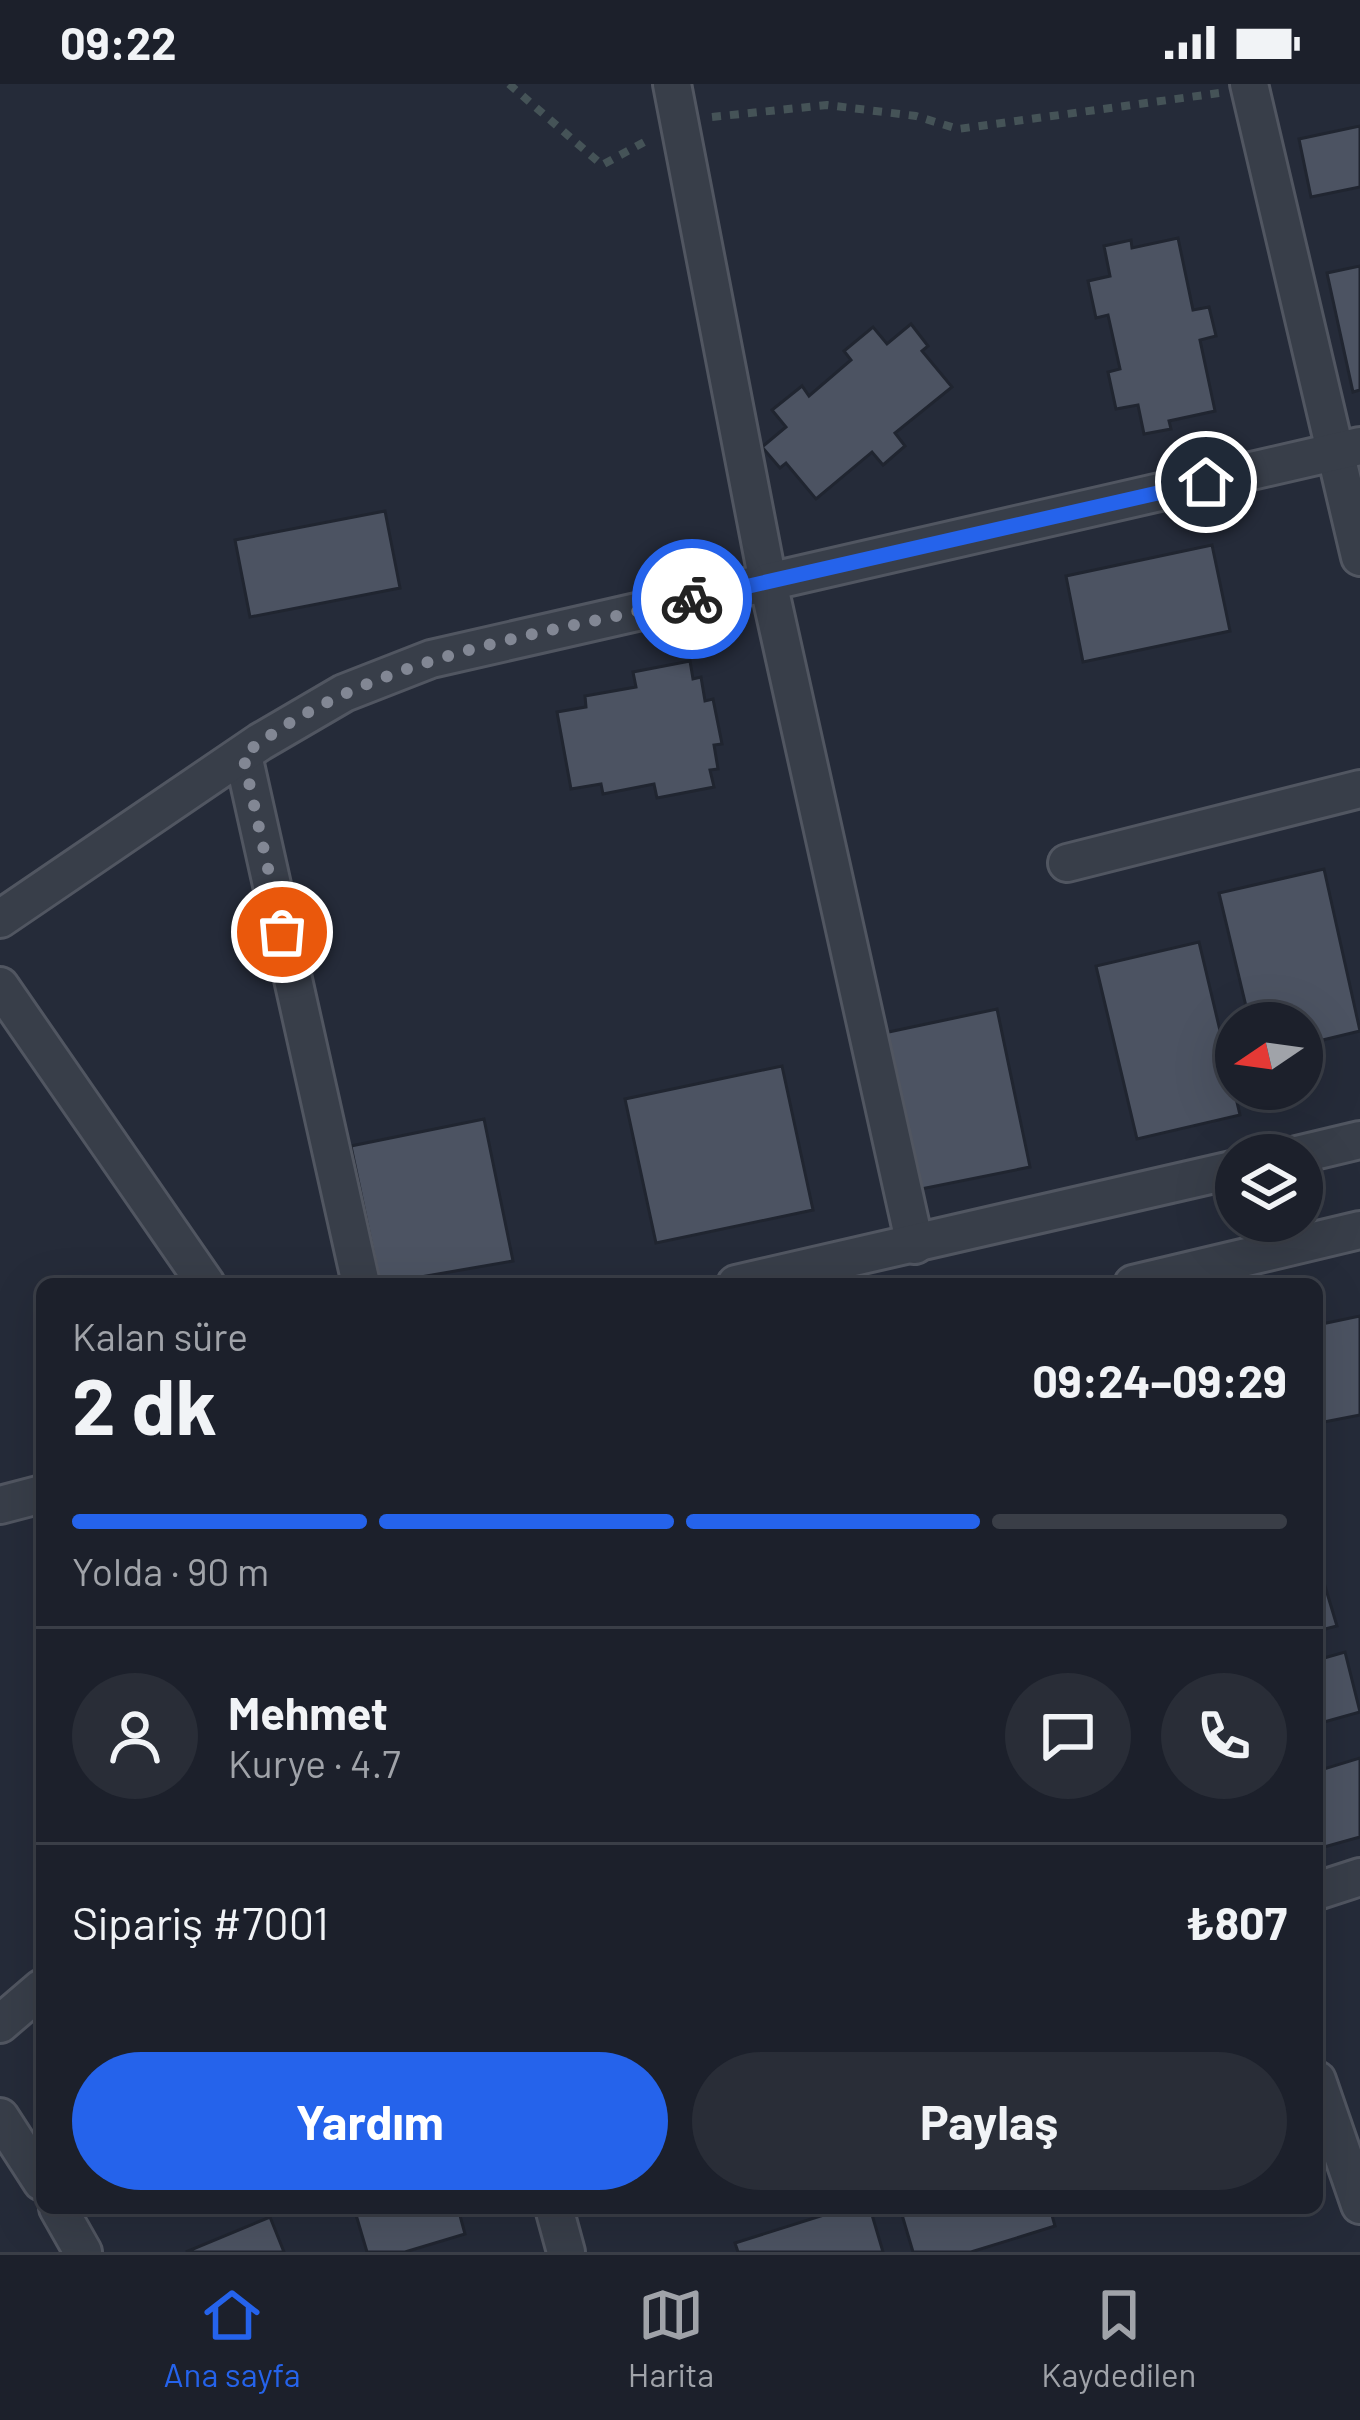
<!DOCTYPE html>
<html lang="tr">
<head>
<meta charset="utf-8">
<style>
	:root { --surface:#1c202b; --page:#292d37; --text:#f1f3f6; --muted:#a0a3a9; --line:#3a3e47; --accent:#2563eb }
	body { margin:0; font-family:Barlow,sans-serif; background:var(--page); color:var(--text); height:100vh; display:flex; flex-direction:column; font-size:45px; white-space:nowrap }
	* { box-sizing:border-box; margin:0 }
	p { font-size:39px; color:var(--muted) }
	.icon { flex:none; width:66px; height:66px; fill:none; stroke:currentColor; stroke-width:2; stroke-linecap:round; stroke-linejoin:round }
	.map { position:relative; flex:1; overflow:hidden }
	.drawer { position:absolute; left:36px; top:1194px; width:1287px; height:936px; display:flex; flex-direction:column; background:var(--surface); border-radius:18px; box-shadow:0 12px 48px #0002,0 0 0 3px var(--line) }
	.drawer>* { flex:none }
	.needle { width:78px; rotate:257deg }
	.tools { position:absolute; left:1215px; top:918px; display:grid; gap:24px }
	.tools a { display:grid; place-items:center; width:108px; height:108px; border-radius:50%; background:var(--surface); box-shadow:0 12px 48px #0002,0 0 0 3px var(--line); font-size:60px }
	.pin { position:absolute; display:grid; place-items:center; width:102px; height:102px; color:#fff; margin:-51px; border:6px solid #fff; border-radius:50%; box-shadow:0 3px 12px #0007 }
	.courier { position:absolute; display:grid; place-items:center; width:120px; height:120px; margin:-60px; border:9px solid #2563eb; border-radius:50%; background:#fff; color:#222; box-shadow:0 3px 15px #0007 }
	.summary em { font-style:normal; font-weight:700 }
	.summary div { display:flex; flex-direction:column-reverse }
	.summary { display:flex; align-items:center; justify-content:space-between; height:204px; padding:0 36px }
	h1 { font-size:78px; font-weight:700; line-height:90px }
	.bar { display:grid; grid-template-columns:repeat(4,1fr); gap:18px 12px; align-content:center; height:144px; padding:0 36px }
	.bar i { height:15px; border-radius:9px; background:var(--line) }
	.bar .active { background:var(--accent) }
	.bar p { grid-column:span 4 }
	.line { display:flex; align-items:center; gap:30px; padding:0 36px; border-top:3px solid var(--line) }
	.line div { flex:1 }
	.round { display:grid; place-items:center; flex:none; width:126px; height:126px; border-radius:63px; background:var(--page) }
	.cta { display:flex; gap:24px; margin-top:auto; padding:24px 36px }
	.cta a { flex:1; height:138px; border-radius:72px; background:var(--accent); color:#fff; font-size:48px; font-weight:700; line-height:138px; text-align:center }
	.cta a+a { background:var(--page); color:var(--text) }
	.status { display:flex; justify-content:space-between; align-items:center; height:84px; padding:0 60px; background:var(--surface); direction:ltr }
	.status svg { height:33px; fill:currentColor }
	.dock { display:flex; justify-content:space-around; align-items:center; height:168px; border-top:3px solid var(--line); background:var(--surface); font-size:33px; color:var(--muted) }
	.dock a { display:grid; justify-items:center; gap:6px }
	.dock .active { color:var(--accent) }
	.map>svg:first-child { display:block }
	.building { fill:#4c5362; stroke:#202530; stroke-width:3 }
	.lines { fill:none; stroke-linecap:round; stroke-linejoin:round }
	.minor-casing { stroke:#515661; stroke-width:42 }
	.path { stroke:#455357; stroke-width:8; stroke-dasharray:9 9; stroke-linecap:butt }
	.minor { stroke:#383e49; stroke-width:36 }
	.done { stroke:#828794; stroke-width:12; stroke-dasharray:0 21.6 }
	.route { stroke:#2563eb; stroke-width:15 }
</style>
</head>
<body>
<div class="status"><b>09:22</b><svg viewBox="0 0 49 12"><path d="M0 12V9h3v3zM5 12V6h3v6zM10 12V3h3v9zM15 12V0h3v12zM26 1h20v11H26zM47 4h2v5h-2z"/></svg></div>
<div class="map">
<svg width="1360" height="2168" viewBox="0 0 1360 2168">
	<rect width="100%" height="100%" fill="#252b39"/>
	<g class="building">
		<polygon points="1360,42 1360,103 1311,113 1299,55"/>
		<polygon points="1178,154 1193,226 1209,223 1216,252 1200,256 1215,327 1169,337 1171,345 1144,350 1138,321 1116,325 1108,288 1120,285 1108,231 1096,234 1088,197 1110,192 1104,162 1131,156 1132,164"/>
		<polygon points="1360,182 1360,306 1353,308 1327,189"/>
		<polygon points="911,240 928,262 922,267 952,303 895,349 905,362 883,381 872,368 816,415 786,379 780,384 762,363 786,343 772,326 802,302 809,312 851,276 844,267 873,243 887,260"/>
		<polygon points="385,427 400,504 250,533 235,456"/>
		<polygon points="1212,461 1230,547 1083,578 1066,492"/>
		<polygon points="690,577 693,595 701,593 705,617 713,615 722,660 714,661 718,685 710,686 714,703 657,714 654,700 603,710 601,700 571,705 557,628 586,623 585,612 636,603 633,588"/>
		<polygon points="1324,785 1360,947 1302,961 1302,939 1250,939 1219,809"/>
		<polygon points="1199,858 1240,1031 1137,1055 1096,882"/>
		<polygon points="997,925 1030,1083 916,1106 884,949"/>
		<polygon points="782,982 813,1126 656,1159 625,1015"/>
		<polygon points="484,1035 513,1177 380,1200 351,1062"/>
		<polygon points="1360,1232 1360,1331 1324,1338 1317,1305 1317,1241"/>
		<polygon points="1318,1479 1337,1542 1317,1547 1317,1480"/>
		<polygon points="1345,1568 1360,1628 1317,1640 1317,1576"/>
		<polygon points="1360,1674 1360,1753 1317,1765 1317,1687"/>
		<polygon points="354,2124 458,2124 465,2150 405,2168 367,2168"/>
		<polygon points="846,2124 870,2124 883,2168 738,2168 735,2159"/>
		<polygon points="900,2124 1050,2124 1055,2142 971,2168 913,2168"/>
		<polygon points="270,2133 284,2168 186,2168"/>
	</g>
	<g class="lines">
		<defs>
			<g id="minor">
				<polyline points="1249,0 1360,473"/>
				<polyline points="243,671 361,1200"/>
				<polyline points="1067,779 1360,705"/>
				<polyline points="0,835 260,658 344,609 431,575 768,498 672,0"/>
				<polyline points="0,902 206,1200"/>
				<polyline points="1297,1071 1360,1056"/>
				<polyline points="915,1161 768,498 1360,362"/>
				<polyline points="736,1200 1236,1085"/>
				<polyline points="1133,1200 1360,1146"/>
				<polyline points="0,1421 42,1410"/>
				<polyline points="1317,1807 1360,1793"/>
				<polyline points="0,1940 42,1904"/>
				<polyline points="1317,1996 1360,2121"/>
				<polyline points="0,2033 42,2098"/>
				<polyline points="58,2124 83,2168"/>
				<polyline points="554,2124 566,2168"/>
			</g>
		</defs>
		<use href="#minor" class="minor-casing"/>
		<g class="path">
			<polyline points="509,0 602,81 648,56"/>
			<polyline points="712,33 827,21 916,32 958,45 1219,9"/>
		</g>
		<use href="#minor" class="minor"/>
	</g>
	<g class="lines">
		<path class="done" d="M282 848 243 671C373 570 537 552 692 515"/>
		<polyline class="route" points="692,515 1206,398"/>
	</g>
</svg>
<div class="tools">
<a><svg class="needle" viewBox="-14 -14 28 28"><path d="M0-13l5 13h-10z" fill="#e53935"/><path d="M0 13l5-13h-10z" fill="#a0a3a9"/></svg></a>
<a><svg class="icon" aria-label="layers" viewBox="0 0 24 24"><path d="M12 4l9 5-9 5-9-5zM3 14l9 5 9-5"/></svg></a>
</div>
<div class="pin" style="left:282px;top:848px;background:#ea580c"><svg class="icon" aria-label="bag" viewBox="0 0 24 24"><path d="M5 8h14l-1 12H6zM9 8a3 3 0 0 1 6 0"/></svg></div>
<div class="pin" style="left:1206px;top:398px;background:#1f2937"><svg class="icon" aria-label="home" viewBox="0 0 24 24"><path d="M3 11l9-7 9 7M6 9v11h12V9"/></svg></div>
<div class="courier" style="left:692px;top:515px"><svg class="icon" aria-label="bike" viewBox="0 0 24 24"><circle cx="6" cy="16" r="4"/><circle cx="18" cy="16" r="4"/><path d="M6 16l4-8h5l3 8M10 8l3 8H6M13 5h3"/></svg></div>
<section class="drawer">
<div class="summary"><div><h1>2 dk</h1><p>Kalan süre</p></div><em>09:24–09:29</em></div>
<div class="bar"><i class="active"></i><i class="active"></i><i class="active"></i><i></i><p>Yolda · 90 m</p></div>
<div class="line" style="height:216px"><a class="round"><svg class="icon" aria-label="person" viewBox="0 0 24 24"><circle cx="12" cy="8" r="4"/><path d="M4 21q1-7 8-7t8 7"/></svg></a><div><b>Mehmet</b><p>Kurye · 4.7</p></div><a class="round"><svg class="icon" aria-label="chat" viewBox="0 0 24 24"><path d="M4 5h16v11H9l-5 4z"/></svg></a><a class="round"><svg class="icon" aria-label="phone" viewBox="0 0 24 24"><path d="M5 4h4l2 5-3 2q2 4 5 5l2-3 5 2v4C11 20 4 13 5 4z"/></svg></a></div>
<div class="line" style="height:156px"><div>Sipariş #7001</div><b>₺807</b></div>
<div class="cta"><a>Yardım</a><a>Paylaş</a></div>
</section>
</div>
<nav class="dock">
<a class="active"><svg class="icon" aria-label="home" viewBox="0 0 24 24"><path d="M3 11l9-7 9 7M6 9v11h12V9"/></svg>Ana sayfa</a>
<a><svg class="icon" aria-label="map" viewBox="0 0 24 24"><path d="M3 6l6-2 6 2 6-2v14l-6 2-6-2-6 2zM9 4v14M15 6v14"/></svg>Harita</a>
<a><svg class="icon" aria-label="saved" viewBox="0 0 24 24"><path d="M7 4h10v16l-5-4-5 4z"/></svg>Kaydedilen</a>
</nav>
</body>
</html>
